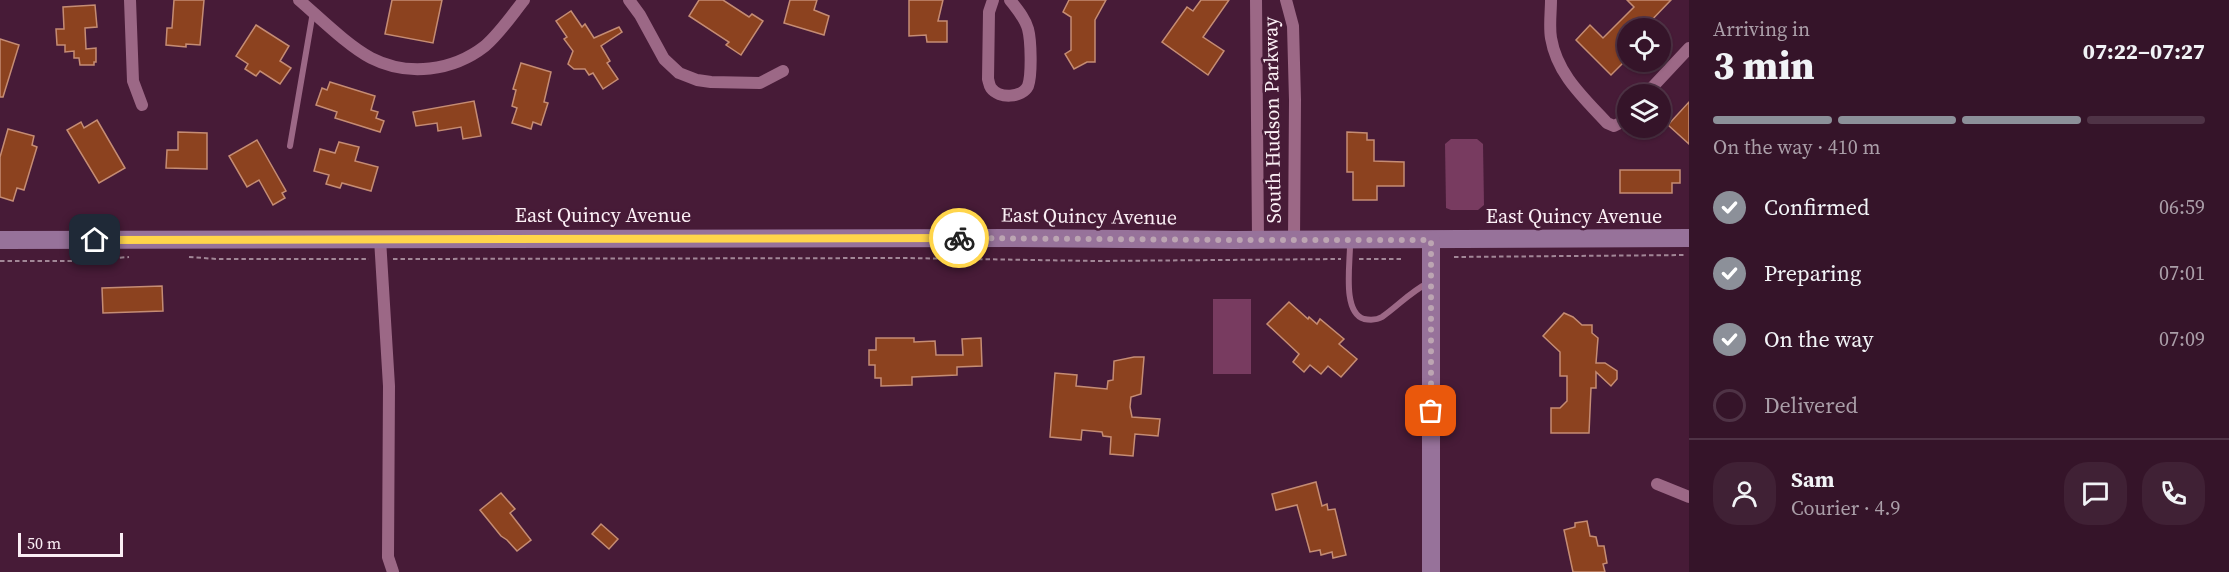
<!DOCTYPE html>
<html lang="en">
<head>
<meta charset="utf-8">
<style>
	:root { --surface:#351429; --page:#402135; --text:#f1f3f6; --muted:#aa9ea8; --line:#4f3346; --accent:#8c9099 }
	body { margin:0; font-family:"Source Serif 4",serif; background:var(--page); color:var(--text); height:100vh; display:flex; flex-direction:column; font-size:22px; white-space:nowrap }
	* { box-sizing:border-box; margin:0 }
	p { font-size:20px; color:var(--muted) }
	.icon { flex:none; width:33px; height:33px; fill:none; stroke:currentColor; stroke-width:2; stroke-linecap:round; stroke-linejoin:round }
	.map { position:relative; flex:1; overflow:hidden }
	.drawer { display:flex; flex-direction:column; background:var(--surface); width:540px }
	.drawer>* { flex:none }
	.tools { position:absolute; left:1617px; top:18px; display:grid; gap:12px }
	.tools a { display:grid; place-items:center; width:54px; height:54px; border-radius:50%; background:var(--surface); box-shadow:0 2px 4px #0004,0 0 0 2px var(--line); font-size:30px }
	.scale { position:absolute; left:18px; bottom:15px; width:105px; box-sizing:border-box; padding-left:6px; border:3px solid #fbeff5; border-top:0; font-size:16px; line-height:21px; white-space:nowrap; color:#fbeff5; -webkit-text-stroke:4px #471b37; paint-order:stroke }
	.pin { position:absolute; display:grid; place-items:center; width:51px; height:51px; color:#fff; margin:-26px; border-radius:12px; box-shadow:0 3px 9px #0006 }
	.courier { position:absolute; display:grid; place-items:center; width:60px; height:60px; margin:-30px; border:4px solid #ffd54a; border-radius:50%; background:#fff; color:#222; box-shadow:0 2px 8px #0007 }
	.overview em { font-style:normal; font-weight:800 }
	.overview div { display:flex; flex-direction:column-reverse }
	.overview { display:flex; align-items:center; justify-content:space-between; height:102px; padding:0 24px }
	h1 { font-size:39px; font-weight:800; line-height:45px }
	.bar { display:grid; grid-template-columns:repeat(4,1fr); gap:9px 6px; align-content:center; height:72px; padding:0 24px }
	.bar i { height:8px; border-radius:4px; background:var(--line) }
	.bar .selected { background:var(--accent) }
	.bar p { grid-column:span 4 }
	.line { display:flex; align-items:center; gap:15px; padding:0 24px; border-top:2px solid var(--line) }
	.line div { flex:1 }
	.round { display:grid; place-items:center; flex:none; width:63px; height:63px; border-radius:24px; background:var(--page) }
	ol { padding:0 24px; list-style:none }
	li { display:flex; align-items:center; gap:18px; height:66px }
	li p { margin-inline-start:auto }
	li .icon { padding:6px; border-radius:50%; background:var(--accent); color:#fff; stroke-width:4 }
	li:last-child { color:var(--muted) }
	li i { width:33px; height:33px; border:3px solid var(--line); border-radius:50% }
	main { display:flex; flex:1; min-height:0 }
	.map>svg:first-child { display:block }
	.green { fill:#783b60 }
	.building { fill:#8c421f; stroke:#c58c74; stroke-width:1.5 }
	.lines { fill:none; stroke-linecap:round; stroke-linejoin:round }
	.path { stroke:#a28797; stroke-width:2; stroke-dasharray:4.5 3; stroke-linecap:butt }
	.lane { stroke:#9c6886; stroke-width:6 }
	.street { stroke:#9c6886; stroke-width:12 }
	.secondary { stroke:#97729a; stroke-width:18 }
	.done { stroke:#bca5b2; stroke-width:6; stroke-dasharray:0 10.8 }
	.route { stroke:#ffd54a; stroke-width:8 }
	.labels { text-anchor:middle; dominant-baseline:central; stroke-width:5; stroke-linejoin:round; paint-order:stroke }
	.street-label { font-size:20px; fill:#fbeff5; stroke:#471b37 }
</style>
</head>
<body>
<main>
<div class="map">
<svg width="1689" height="572" viewBox="0 0 1689 572">
	<rect width="100%" height="100%" fill="#471b37"/>
	<g class="green">
		<polygon points="1451,139 1477,139 1483,144 1484,205 1478,210 1451,210 1446,208 1445,144"/>
		<rect x="1213" y="299" width="38" height="75"/>
	</g>
	<g class="building">
		<polygon points="174,0 204,0 200,45 186,44 186,47 166,45 167,28 172,28"/>
		<polygon points="392,0 442,0 433,43 385,34"/>
		<polygon points="699,0 723,0 749,17 752,14 763,21 741,55 726,45 729,42 689,16"/>
		<polygon points="790,0 817,0 814,10 829,16 824,35 784,23"/>
		<polygon points="909,0 943,0 938,21 947,21 947,42 927,42 926,35 909,36"/>
		<polygon points="1069,0 1106,0 1095,20 1095,62 1087,62 1074,69 1065,54 1071,50 1071,17 1063,12"/>
		<polygon points="1201,0 1229,0 1203,37 1224,51 1208,75 1162,42 1187,7 1193,11"/>
		<polygon points="1627,0 1671,0 1644,28 1628,28 1628,58 1611,75 1576,40 1590,25 1603,38 1634,7"/>
		<polygon points="95,5 97,27 85,28 86,49 96,48 96,62 94,62 94,65 80,65 79,58 74,58 74,51 65,52 65,45 57,45 56,29 64,29 63,7"/>
		<polygon points="571,11 582,27 585,24 594,38 619,27 622,32 601,46 610,61 607,63 618,79 603,89 593,73 589,75 585,69 574,69 568,64 573,51 564,39 567,37 556,21"/>
		<polygon points="256,25 289,46 280,61 291,68 280,84 260,71 256,76 245,69 248,64 236,56"/>
		<polygon points="0,39 19,45 3,97 0,97"/>
		<polygon points="521,63 551,72 544,102 548,103 541,125 533,122 531,129 512,123 517,108 512,106 516,90 513,89"/>
		<polygon points="330,82 375,96 371,110 378,112 376,118 384,121 380,132 335,118 337,112 316,105 322,88 327,90"/>
		<polygon points="474,101 481,136 463,139 461,127 438,131 437,123 416,126 413,112"/>
		<polygon points="1689,102 1689,144 1668,125"/>
		<polygon points="97,120 125,168 99,183 67,130 81,122 84,128"/>
		<polygon points="8,129 34,136 32,145 37,147 24,190 17,188 13,201 0,197 0,157"/>
		<polygon points="178,132 207,133 207,169 166,168 167,150 178,150"/>
		<polygon points="1347,132 1367,133 1367,140 1374,140 1374,161 1404,162 1404,186 1377,186 1377,200 1353,200 1353,172 1347,172"/>
		<polygon points="257,140 286,191 282,193 285,198 273,205 259,180 247,187 229,156"/>
		<polygon points="339,142 359,147 355,161 378,167 371,191 342,183 340,188 326,184 329,175 314,171 320,149 335,153"/>
		<polygon points="1620,170 1680,170 1680,183 1672,183 1672,193 1620,193"/>
		<polygon points="162,286 163,311 103,313 102,288"/>
		<polygon points="1289,302 1308,319 1309,317 1317,324 1320,319 1344,339 1339,344 1357,359 1341,377 1328,366 1321,374 1310,365 1304,372 1293,362 1299,354 1267,324"/>
		<polygon points="1564,313 1573,317 1582,325 1592,325 1592,333 1598,338 1596,363 1605,363 1617,371 1617,379 1611,386 1596,372 1596,388 1591,388 1589,433 1551,433 1551,408 1560,408 1567,401 1567,376 1560,376 1560,352 1543,336"/>
		<polygon points="876,338 914,338 914,342 935,341 936,355 963,355 962,339 981,338 982,366 957,367 957,375 912,377 912,385 881,386 881,378 875,378 875,365 869,365 869,350 876,350"/>
		<polygon points="1134,357 1144,357 1141,394 1131,397 1130,407 1132,417 1160,419 1158,436 1135,434 1133,456 1110,454 1111,437 1103,436 1102,432 1082,430 1081,440 1050,437 1055,373 1077,375 1076,386 1107,389 1108,381 1113,380 1114,361"/>
		<polygon points="1316,482 1322,506 1327,504 1328,510 1335,509 1346,555 1333,558 1332,552 1321,555 1320,550 1310,552 1297,505 1276,510 1272,494"/>
		<polygon points="501,493 515,509 510,513 531,540 517,551 507,540 501,536 480,510"/>
		<polygon points="1587,521 1590,536 1596,537 1598,546 1604,546 1607,563 1603,564 1605,572 1573,572 1564,530 1575,527 1575,523"/>
		<polygon points="601,524 618,539 609,549 592,534"/>
	</g>
	<g class="lines">
		<g class="path">
			<polyline points="189,257 217,259 369,259"/>
			<polyline points="1454,257 1686,255"/>
			<polyline points="393,259 906,258 1097,261 1341,259"/>
			<polyline points="1359,259 1404,259"/>
			<polyline points="0,261 78,261 129,257"/>
		</g>
		<g class="lane">
			<polyline points="290,146 313,12"/>
			<path d="M1350 240C1351 260 1341 312 1364 319 1370 320 1377 320 1382 317 1398 306 1410 292 1428 283"/>
		</g>
		<g class="street">
			<polyline points="130,0 133,81 142,105"/>
			<path d="M299 0C320 18 348 46 371 58 408 77 453 71 485 46 500 33 512 15 524 0"/>
			<polyline points="629,0 640,15 664,59 679,73 697,80 711,82 760,83 783,71"/>
			<path d="M993 0 989 12 988 79C989 82 989 85 991 88 999 99 1022 98 1028 86 1032 75 1031 40 1028 29 1025 18 1017 9 1010 0"/>
			<polyline points="1256,0 1258,240"/>
			<polyline points="1286,0 1293,26 1295,100 1294,240"/>
			<path d="M1551 0C1551 12 1549 26 1551 38 1557 74 1583 97 1607 123L1614 126 1620 123 1628 115"/>
			<polyline points="1646,94 1689,48"/>
			<polyline points="380,239 389,386 388,557 393,572"/>
			<polyline points="1657,484 1689,497"/>
		</g>
		<g class="secondary">
			<polyline points="0,240 1014,238 1234,240 1689,238"/>
			<polyline points="1431,572 1431,240"/>
		</g>
	</g>
	<g class="lines">
		<polyline class="done" points="959,238 1233,240 1431,240 1431,411"/>
		<polyline class="route" points="95,240 959,238"/>
	</g>
	<g class="labels">
		<g class="street-label">
			<text transform="translate(1272 120) rotate(-91)">South Hudson Parkway</text>
			<text x="603" y="215">East Quincy Avenue</text>
			<text transform="translate(1089 216) rotate(1)">East Quincy Avenue</text>
			<text x="1574" y="216">East Quincy Avenue</text>
		</g>
	</g>
</svg>
<div class="tools">
<a><svg class="icon" aria-label="locate" viewBox="0 0 24 24"><circle cx="12" cy="12" r="6"/><path d="M12 2v4M12 18v4M2 12h4M18 12h4"/></svg></a>
<a><svg class="icon" aria-label="layers" viewBox="0 0 24 24"><path d="M12 4l9 5-9 5-9-5zM3 14l9 5 9-5"/></svg></a>
</div>
<div class="scale">50 m</div>
<div class="pin" style="left:1431px;top:411px;background:#ea580c"><svg class="icon" aria-label="bag" viewBox="0 0 24 24"><path d="M5 8h14l-1 12H6zM9 8a3 3 0 0 1 6 0"/></svg></div>
<div class="pin" style="left:95px;top:240px;background:#1f2937"><svg class="icon" aria-label="home" viewBox="0 0 24 24"><path d="M3 11l9-7 9 7M6 9v11h12V9"/></svg></div>
<div class="courier" style="left:959px;top:238px"><svg class="icon" aria-label="bike" viewBox="0 0 24 24"><circle cx="6" cy="16" r="4"/><circle cx="18" cy="16" r="4"/><path d="M6 16l4-8h5l3 8M10 8l3 8H6M13 5h3"/></svg></div>
</div>
<section class="drawer">
<div class="overview"><div><h1>3 min</h1><p>Arriving in</p></div><em>07:22–07:27</em></div>
<div class="bar"><i class="selected"></i><i class="selected"></i><i class="selected"></i><i></i><p>On the way · 410 m</p></div>
<ol>
<li><svg class="icon" aria-label="check" viewBox="0 0 24 24"><path d="M5 12l5 5 9-10"/></svg>Confirmed<p>06:59</p></li>
<li><svg class="icon" aria-label="check" viewBox="0 0 24 24"><path d="M5 12l5 5 9-10"/></svg>Preparing<p>07:01</p></li>
<li><svg class="icon" aria-label="check" viewBox="0 0 24 24"><path d="M5 12l5 5 9-10"/></svg>On the way<p>07:09</p></li>
<li><i></i>Delivered</li>
</ol>
<div class="line" style="height:108px"><a class="round"><svg class="icon" aria-label="person" viewBox="0 0 24 24"><circle cx="12" cy="8" r="4"/><path d="M4 21q1-7 8-7t8 7"/></svg></a><div><b>Sam</b><p>Courier · 4.9</p></div><a class="round"><svg class="icon" aria-label="chat" viewBox="0 0 24 24"><path d="M4 5h16v11H9l-5 4z"/></svg></a><a class="round"><svg class="icon" aria-label="phone" viewBox="0 0 24 24"><path d="M5 4h4l2 5-3 2q2 4 5 5l2-3 5 2v4C11 20 4 13 5 4z"/></svg></a></div>
</section>
</main>
</body>
</html>
